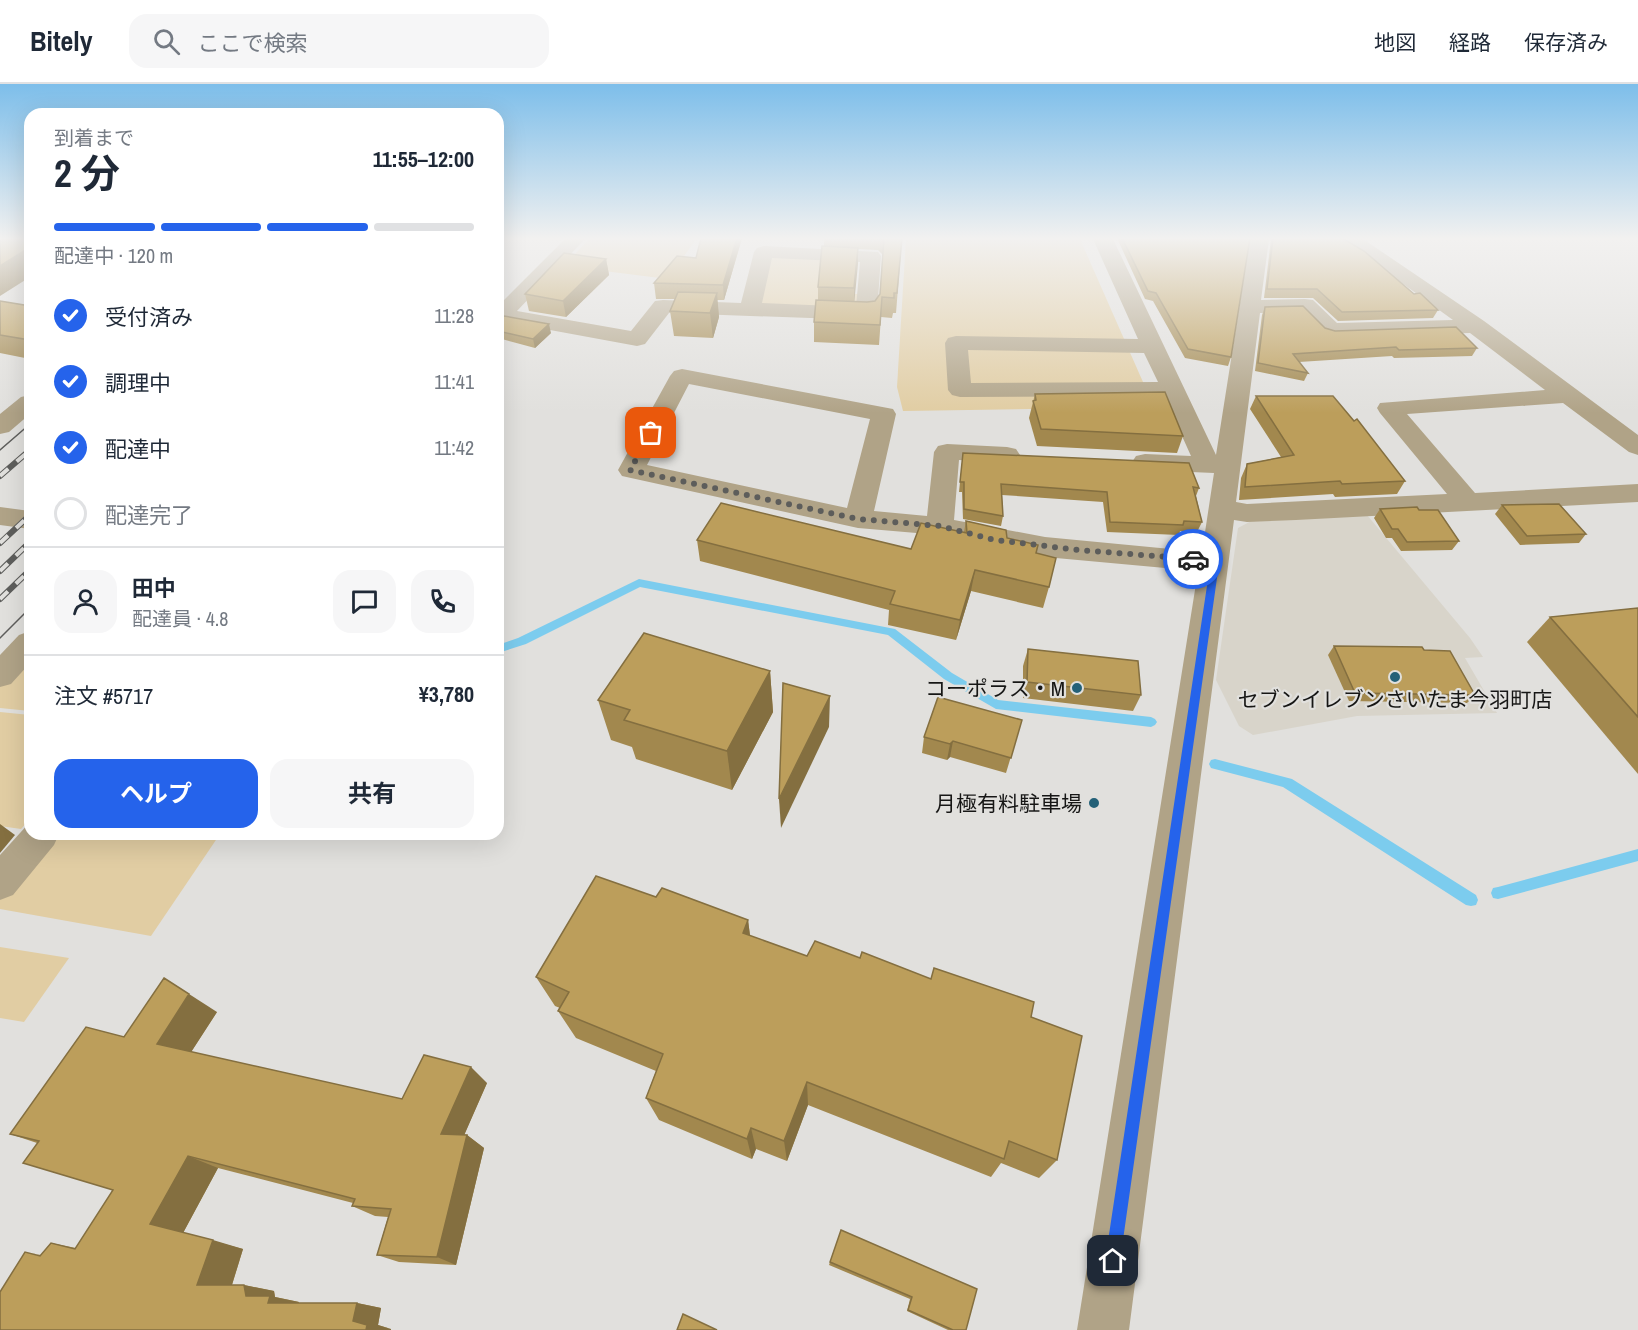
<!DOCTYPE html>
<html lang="ja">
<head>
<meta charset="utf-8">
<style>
	:root { --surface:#fff; --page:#f6f6f7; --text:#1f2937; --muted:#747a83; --line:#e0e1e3; --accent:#2563eb }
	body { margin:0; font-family:"Archivo Narrow","Noto Sans JP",sans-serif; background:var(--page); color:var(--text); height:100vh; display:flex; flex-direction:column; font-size:22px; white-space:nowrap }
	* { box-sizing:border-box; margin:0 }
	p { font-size:20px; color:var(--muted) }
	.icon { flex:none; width:33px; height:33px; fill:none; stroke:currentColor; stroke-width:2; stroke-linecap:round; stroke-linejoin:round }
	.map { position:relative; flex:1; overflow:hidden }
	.sheet { position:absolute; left:24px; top:24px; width:480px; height:732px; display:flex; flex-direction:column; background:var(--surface); border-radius:18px; box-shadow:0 6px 24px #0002 }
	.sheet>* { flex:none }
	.pin { position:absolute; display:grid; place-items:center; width:51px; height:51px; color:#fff; margin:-26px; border-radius:12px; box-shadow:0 3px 9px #0006 }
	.courier { position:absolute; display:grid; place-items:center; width:60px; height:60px; margin:-30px; border:4px solid #2563eb; border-radius:50%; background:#fff; color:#222; box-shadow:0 2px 8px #0007 }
	.summary em { font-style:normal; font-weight:700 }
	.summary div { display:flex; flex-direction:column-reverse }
	.summary { display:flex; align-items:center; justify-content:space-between; height:102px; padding:0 30px }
	h1 { font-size:39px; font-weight:700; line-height:45px }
	.bar { display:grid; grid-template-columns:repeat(4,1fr); gap:9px 6px; align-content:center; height:72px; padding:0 30px }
	.bar i { height:8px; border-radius:4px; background:var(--line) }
	.bar .selected { background:var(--accent) }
	.bar p { grid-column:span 4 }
	.line { display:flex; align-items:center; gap:15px; padding:0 30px; border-top:2px solid var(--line) }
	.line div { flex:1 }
	.round { display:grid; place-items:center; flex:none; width:63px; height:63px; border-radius:18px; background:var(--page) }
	ol { padding:0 30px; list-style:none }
	li { display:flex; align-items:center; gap:18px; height:66px }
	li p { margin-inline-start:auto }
	li .icon { padding:6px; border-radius:50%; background:var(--accent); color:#fff; stroke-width:4 }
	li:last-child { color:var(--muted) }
	li i { width:33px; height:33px; border:3px solid var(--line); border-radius:50% }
	.action { display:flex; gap:12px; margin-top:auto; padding:12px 30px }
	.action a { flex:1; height:69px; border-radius:18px; background:var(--accent); color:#fff; font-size:24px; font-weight:700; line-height:69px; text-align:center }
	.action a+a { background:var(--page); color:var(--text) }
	header { display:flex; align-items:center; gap:36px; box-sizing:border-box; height:84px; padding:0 30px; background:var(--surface); border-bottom:2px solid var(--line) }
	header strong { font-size:28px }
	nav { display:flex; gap:33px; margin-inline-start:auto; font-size:21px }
	.search { width:420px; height:54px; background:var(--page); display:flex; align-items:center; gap:15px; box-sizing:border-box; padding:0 21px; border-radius:18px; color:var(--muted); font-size:22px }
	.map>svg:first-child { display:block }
	.built { fill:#d8d4ca }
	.green { fill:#e1cda3 }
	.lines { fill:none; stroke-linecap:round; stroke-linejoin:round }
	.stream { fill:#7cccee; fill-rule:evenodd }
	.street { fill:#b0a387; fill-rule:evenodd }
	.tram { stroke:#5e5e5c; stroke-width:1.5 }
	.rail-casing { stroke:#5e5e5c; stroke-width:6 }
	.rail { stroke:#e1e0dd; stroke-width:4; stroke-dasharray:11; stroke-linecap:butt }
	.wall { fill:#a2884e; fill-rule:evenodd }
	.shaded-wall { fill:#846f40 }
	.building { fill:#bc9e5b; stroke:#846f40; stroke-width:1.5 }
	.route { fill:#2563eb }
	.done { stroke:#5d5d5b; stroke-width:6; stroke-dasharray:0 10.8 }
	.poi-dot { fill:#246178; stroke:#e1e0dd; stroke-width:2 }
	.labels { text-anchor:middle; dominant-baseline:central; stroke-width:4.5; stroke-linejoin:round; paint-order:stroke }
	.poi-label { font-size:21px; fill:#161615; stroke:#e1e0dd; text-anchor:end }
</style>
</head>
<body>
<header>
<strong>Bitely</strong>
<div class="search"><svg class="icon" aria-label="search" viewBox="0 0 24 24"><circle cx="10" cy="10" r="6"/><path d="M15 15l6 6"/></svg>ここで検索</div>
<nav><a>地図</a><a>経路</a><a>保存済み</a></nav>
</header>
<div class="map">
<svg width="1638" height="1246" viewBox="0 0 1638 1246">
	<rect width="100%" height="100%" fill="#e1e0dd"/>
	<polygon class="built" points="1367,431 1470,554 1483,573 1465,574 1497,629 1357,632 1253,651 1239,642 1216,596 1238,444 1257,434"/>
	<g class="green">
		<polygon points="589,155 696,155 668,195 564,182"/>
		<polygon points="906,155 1080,155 1154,323 903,327 897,303"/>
		<polygon points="779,171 822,173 824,209 859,210 858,223 766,222 761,218 771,174"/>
		<polygon points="30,570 30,627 0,624 0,602"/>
		<polygon points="0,628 30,631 30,735 21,745 0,742"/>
		<polygon points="53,750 220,750 151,852 0,825 0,816"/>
		<polygon points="0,863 69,874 24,938 0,934"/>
	</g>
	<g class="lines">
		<g class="stream">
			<polygon points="639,495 895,545 952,589 998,616 1151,633 1155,635 1157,638 1155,641 1151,643 996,625 944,595 888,551 640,503 526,560 498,569 498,561 518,554"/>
			<polygon points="1215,675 1292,695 1476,811 1478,816 1476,821 1471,822 1466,821 1283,703 1211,684 1209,680 1211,676"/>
			<polygon points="1638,765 1638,777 1498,815 1493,814 1491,809 1493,804 1498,803"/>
		</g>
		<g class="street">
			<path d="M565 155H585L517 227 631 247 655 217 663 216 741 219 754 168 757 164 764 162 878 168 881 172 877 230 874 235 866 236 669 229 645 260 637 262 506 238 498 241V222ZM772 174 860 178 856 223 762 219Z"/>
			<path d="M1093 155H1113L1216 371 1250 155H1269L1261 216 1305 215 1313 216 1337 239 1453 236 1341 155H1363L1484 237 1638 351V371L1629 368 1563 319 1407 330 1475 409 1638 400V418L1296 436 1247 438 1234 436 1129 1246H1077L1198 487 1045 473 940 451 858 444 631 394 622 392 618 386 670 292 674 287 682 285 893 325 896 330 874 427 927 432 934 368 938 362 947 360 1007 363 1016 365 1020 371 1016 377 1007 379 959 376 954 436 1045 453 1202 468 1214 389 1145 386 1136 384 1132 378 1136 372 1145 370 1191 372 1164 312 960 313 952 311 948 306 945 259 948 254 956 252 1138 255ZM1300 228 1323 251 1331 253 1470 249 1545 306 1380 319 1377 324 1380 329 1447 410 1247 420 1236 418 1260 229ZM968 266 1144 269 1158 298 971 299ZM689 300 870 335 847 424 647 381Z"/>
			<polygon points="30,311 30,330 9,348 0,350 0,330 21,313"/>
			<polygon points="0,423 30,427 30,445 0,441"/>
			<polygon points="30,547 30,579 11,600 0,603 0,571 19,551"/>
			<polygon points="30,738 30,750 59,750 54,761 13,811 0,816 0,771"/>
		</g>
		<g class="tram">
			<polyline points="0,366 30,340"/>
			<polyline points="0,554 30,524"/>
		</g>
		<defs>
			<g id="rail">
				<polyline points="0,392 30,366"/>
				<polyline points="0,459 30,431"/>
				<polyline points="0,487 30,458"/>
				<polyline points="0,515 30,486"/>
			</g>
		</defs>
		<use href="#rail" class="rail-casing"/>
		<use href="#rail" class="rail"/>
	</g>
	<g class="wall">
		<polygon points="742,154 724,216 717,216 719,233 713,254 674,252 670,227 675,215 656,215 654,199 696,174"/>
		<path d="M824 154H902L896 229H893L892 234 881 233 879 261 814 258V238L818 216V203L824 162ZM858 165 878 166 883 171 880 210 875 217 867 218H854Z"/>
		<polygon points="1117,154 1250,154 1231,273 1228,282 1185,274 1153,217 1145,215"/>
		<polygon points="1271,154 1342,154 1414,210 1438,226 1433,234 1338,237 1313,214 1264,214 1271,155"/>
		<polygon points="606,175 609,191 566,233 529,227 525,210"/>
		<polygon points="0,217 30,222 30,275 0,269"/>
		<polygon points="1265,223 1335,247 1477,264 1472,272 1394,274 1392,272 1299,278 1308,289 1304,297 1255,287 1262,231"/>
		<polygon points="498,233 551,249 535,264 498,254"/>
		<polygon points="1035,310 1183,352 1177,369 1037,362 1029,334"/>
		<polygon points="1256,312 1405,397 1397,410 1335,413 1333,410 1239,416 1241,394 1247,380 1281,373 1250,325"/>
		<polygon points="963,369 1199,404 1196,412 1202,438 1197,448 1180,447 1179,451 1107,448 1103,418 1002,411 1003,432 1001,442 963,435 962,408 959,408"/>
		<polygon points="1502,421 1586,450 1579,459 1520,461 1495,430"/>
		<polygon points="1380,425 1419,426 1459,457 1452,466 1401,467 1392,454 1386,454 1374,434"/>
		<polygon points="966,437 1007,454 1036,469 1049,503 1043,524 971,507 956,556 888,541 889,526 700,477 697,456 911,465 964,448"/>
		<polygon points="1638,524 1638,690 1527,558 1550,533"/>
		<polygon points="1334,562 1475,611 1467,619 1349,617 1328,571"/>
		<polygon points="1028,565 1141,611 1133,627 1023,614 1023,582"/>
		<polygon points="770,587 773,628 732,706 636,675 632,663 611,656 598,616"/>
		<polygon points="1022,636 1006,689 950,673 947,676 922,669 924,653"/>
		<polygon points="656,813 748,836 750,852 807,872 860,874 1031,933 1057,1076 1039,1094 1001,1079 991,1093 808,1021 787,1077 756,1065 752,1075 659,1036 646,1014 656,987 576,954 558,927 560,924 555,922 536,893"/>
		<polygon points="217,928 191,968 402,1015 487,999 464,1051 467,1051 484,1064 456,1181 399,1178 377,1171 388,1133 375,1132 352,1122 353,1119 218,1084 183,1149 243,1165 232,1201 244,1201 274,1207 275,1213 299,1218 298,1219 357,1219 381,1224 378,1241 391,1245 25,1168 41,1171 51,1159 76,1164 113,1106 37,1059 10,1050 124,953"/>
		<polygon points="841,1146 966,1246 948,1246 907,1227 910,1215 829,1181"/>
	</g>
	<g class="shaded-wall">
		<polygon points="737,154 742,154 724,216 723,201"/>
		<polygon points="30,163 30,193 0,212 0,182"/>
		<polygon points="858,164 858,180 854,221 854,204"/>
		<polygon points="606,175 609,191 566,233 563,217"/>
		<polygon points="717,209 719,233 713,254 710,229"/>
		<polygon points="549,240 551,249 535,264 533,255"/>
		<polygon points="975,486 971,507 956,556 960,536"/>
		<polygon points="770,587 773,628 732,706 727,667"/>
		<polygon points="830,612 829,643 781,744 779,715"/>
		<polygon points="953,657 950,673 947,676 950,660"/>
		<polygon points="0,740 15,751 0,769"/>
		<polygon points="748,836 752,867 743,849"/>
		<polygon points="189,910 217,928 186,976 157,960"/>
		<polygon points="471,983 487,999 459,1063 441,1050"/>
		<polygon points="807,998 808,1021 787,1077 784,1057"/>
		<polygon points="751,1044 756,1065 752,1075 747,1055"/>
		<polygon points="467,1051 484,1064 456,1181 437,1173"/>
		<polygon points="188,1072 218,1084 183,1149 150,1140"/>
		<polygon points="213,1156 243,1165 230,1207 197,1201"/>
		<polygon points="244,1201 274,1207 275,1213 299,1218 297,1224 268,1219 246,1212"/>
		<polygon points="357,1219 381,1224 378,1241 391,1245 391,1246 366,1246 353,1237"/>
	</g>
	<g class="building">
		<polygon points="0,154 30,154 30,163 0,182"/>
		<polygon points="701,154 737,154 723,201 654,199 677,172 696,174"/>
		<polygon points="884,154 902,154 897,209 894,209 894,214 882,213 880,241 814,238 816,216 867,218 875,217 880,210"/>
		<polygon points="1122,154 1250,154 1231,273 1188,265 1156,209 1148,207"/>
		<polygon points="1273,154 1342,154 1364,167 1414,210 1420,209 1438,226 1342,228 1317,205 1267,205"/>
		<polygon points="822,162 858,164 854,204 818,203"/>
		<polygon points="564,169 606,175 563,217 525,210"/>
		<polygon points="678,208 717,209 710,229 670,227"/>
		<polygon points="0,217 30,222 30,256 0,251"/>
		<polygon points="1303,222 1325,244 1335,247 1456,243 1477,264 1399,266 1396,263 1293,270 1308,289 1258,279 1265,223"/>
		<polygon points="504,232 549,240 533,255 498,247 498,233"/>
		<polygon points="1165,308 1183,352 1041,345 1033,317 1036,316 1035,310"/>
		<polygon points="1256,312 1333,312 1354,337 1357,335 1405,397 1342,400 1340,397 1245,403 1247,380 1294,371"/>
		<polygon points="963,369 1189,379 1199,404 1193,403 1202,438 1184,437 1183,441 1110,438 1107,408 1001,400 1003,432 964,425 964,398 960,398"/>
		<polygon points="721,419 911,465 921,439 967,449 966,437 1006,446 1007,454 1038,461 1036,469 1056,474 1049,503 975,486 960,536 890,520 895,507 697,456"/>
		<polygon points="1559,420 1586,450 1527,452 1502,421"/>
		<polygon points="1417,423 1419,426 1438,426 1459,457 1407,458 1398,445 1392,445 1380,425"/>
		<polygon points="1638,524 1638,633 1550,533"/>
		<polygon points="644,549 770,587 727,667 624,636 630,626 598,616"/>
		<polygon points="1334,562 1422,563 1424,566 1450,567 1475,611 1355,609"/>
		<polygon points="1028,565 1138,577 1141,611 1027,598"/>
		<polygon points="783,599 830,612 779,715"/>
		<polygon points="938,613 1022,636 1011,674 953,657 950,660 924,653"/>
		<polygon points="596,792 656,813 662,804 748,836 743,849 807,872 815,857 860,874 862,868 931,895 934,884 1034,918 1031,933 1082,952 1057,1076 1009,1057 1004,1075 807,998 784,1057 751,1044 747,1055 646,1014 663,970 558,927 569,908 536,893"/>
		<polygon points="164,894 189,910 157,960 402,1015 424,971 471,983 441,1050 467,1051 437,1173 377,1171 391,1125 352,1122 355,1115 188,1072 150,1140 213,1156 197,1201 244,1201 246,1212 270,1212 268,1219 357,1219 353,1237 367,1241 366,1246 0,1246 0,1208 25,1168 40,1172 51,1159 75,1165 113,1106 23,1079 39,1057 10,1050 86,943 124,953"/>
		<polygon points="841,1146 977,1205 966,1246 953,1246 908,1226 912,1213 830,1178"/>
		<polygon points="683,1230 717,1246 677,1246"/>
	</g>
	<linearGradient id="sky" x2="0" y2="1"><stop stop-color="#7dbeea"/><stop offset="0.47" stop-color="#f2f1f0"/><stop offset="1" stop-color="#f2f1f0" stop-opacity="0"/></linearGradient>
	<rect width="1638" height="329" fill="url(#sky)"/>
	<polygon class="route" points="1193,472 1219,480 1120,1177 1118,1182 1113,1184 1108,1182 1105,1177 1210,482 1190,477 1190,473"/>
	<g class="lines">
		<polyline class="done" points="651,349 630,386 858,435 940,442 995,456 1079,466 1193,475"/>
	</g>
	<g class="poi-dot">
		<circle cx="1395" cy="593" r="6"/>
		<circle cx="1077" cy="604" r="6"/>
		<circle cx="1094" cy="719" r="6"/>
	</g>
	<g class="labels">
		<g class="poi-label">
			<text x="1065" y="604">コーポラス・M</text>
			<text x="1395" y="615" text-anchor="middle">セブンイレブンさいたま今羽町店</text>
			<text x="1082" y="719">月極有料駐車場</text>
		</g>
	</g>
</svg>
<div class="pin" style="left:651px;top:349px;background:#ea580c"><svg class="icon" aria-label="bag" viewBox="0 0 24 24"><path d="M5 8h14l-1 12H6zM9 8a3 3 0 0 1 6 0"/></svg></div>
<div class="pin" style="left:1113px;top:1177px;background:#1f2937"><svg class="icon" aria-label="home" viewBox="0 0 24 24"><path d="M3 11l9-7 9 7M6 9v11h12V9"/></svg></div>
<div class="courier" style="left:1193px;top:475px"><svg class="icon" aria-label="car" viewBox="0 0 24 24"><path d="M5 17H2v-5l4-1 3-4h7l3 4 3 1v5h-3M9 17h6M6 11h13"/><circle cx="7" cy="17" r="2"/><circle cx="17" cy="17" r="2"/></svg></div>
<section class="sheet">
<div class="summary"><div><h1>2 分</h1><p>到着まで</p></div><em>11:55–12:00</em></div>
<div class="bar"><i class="selected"></i><i class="selected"></i><i class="selected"></i><i></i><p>配達中 · 120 m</p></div>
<ol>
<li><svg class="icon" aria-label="check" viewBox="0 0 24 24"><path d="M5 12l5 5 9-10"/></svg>受付済み<p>11:28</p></li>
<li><svg class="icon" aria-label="check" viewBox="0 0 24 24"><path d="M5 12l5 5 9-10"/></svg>調理中<p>11:41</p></li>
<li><svg class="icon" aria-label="check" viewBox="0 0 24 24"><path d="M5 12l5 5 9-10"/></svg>配達中<p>11:42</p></li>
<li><i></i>配達完了</li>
</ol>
<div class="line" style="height:108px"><a class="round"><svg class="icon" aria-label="person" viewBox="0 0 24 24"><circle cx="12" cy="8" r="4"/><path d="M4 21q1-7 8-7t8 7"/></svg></a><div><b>田中</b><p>配達員 · 4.8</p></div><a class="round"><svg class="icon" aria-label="chat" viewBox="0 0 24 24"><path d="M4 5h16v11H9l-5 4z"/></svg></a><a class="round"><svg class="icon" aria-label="phone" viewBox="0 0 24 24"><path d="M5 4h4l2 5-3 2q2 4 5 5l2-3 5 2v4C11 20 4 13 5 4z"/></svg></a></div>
<div class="line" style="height:78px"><div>注文 #5717</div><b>¥3,780</b></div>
<div class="action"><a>ヘルプ</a><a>共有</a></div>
</section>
</div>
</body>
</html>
